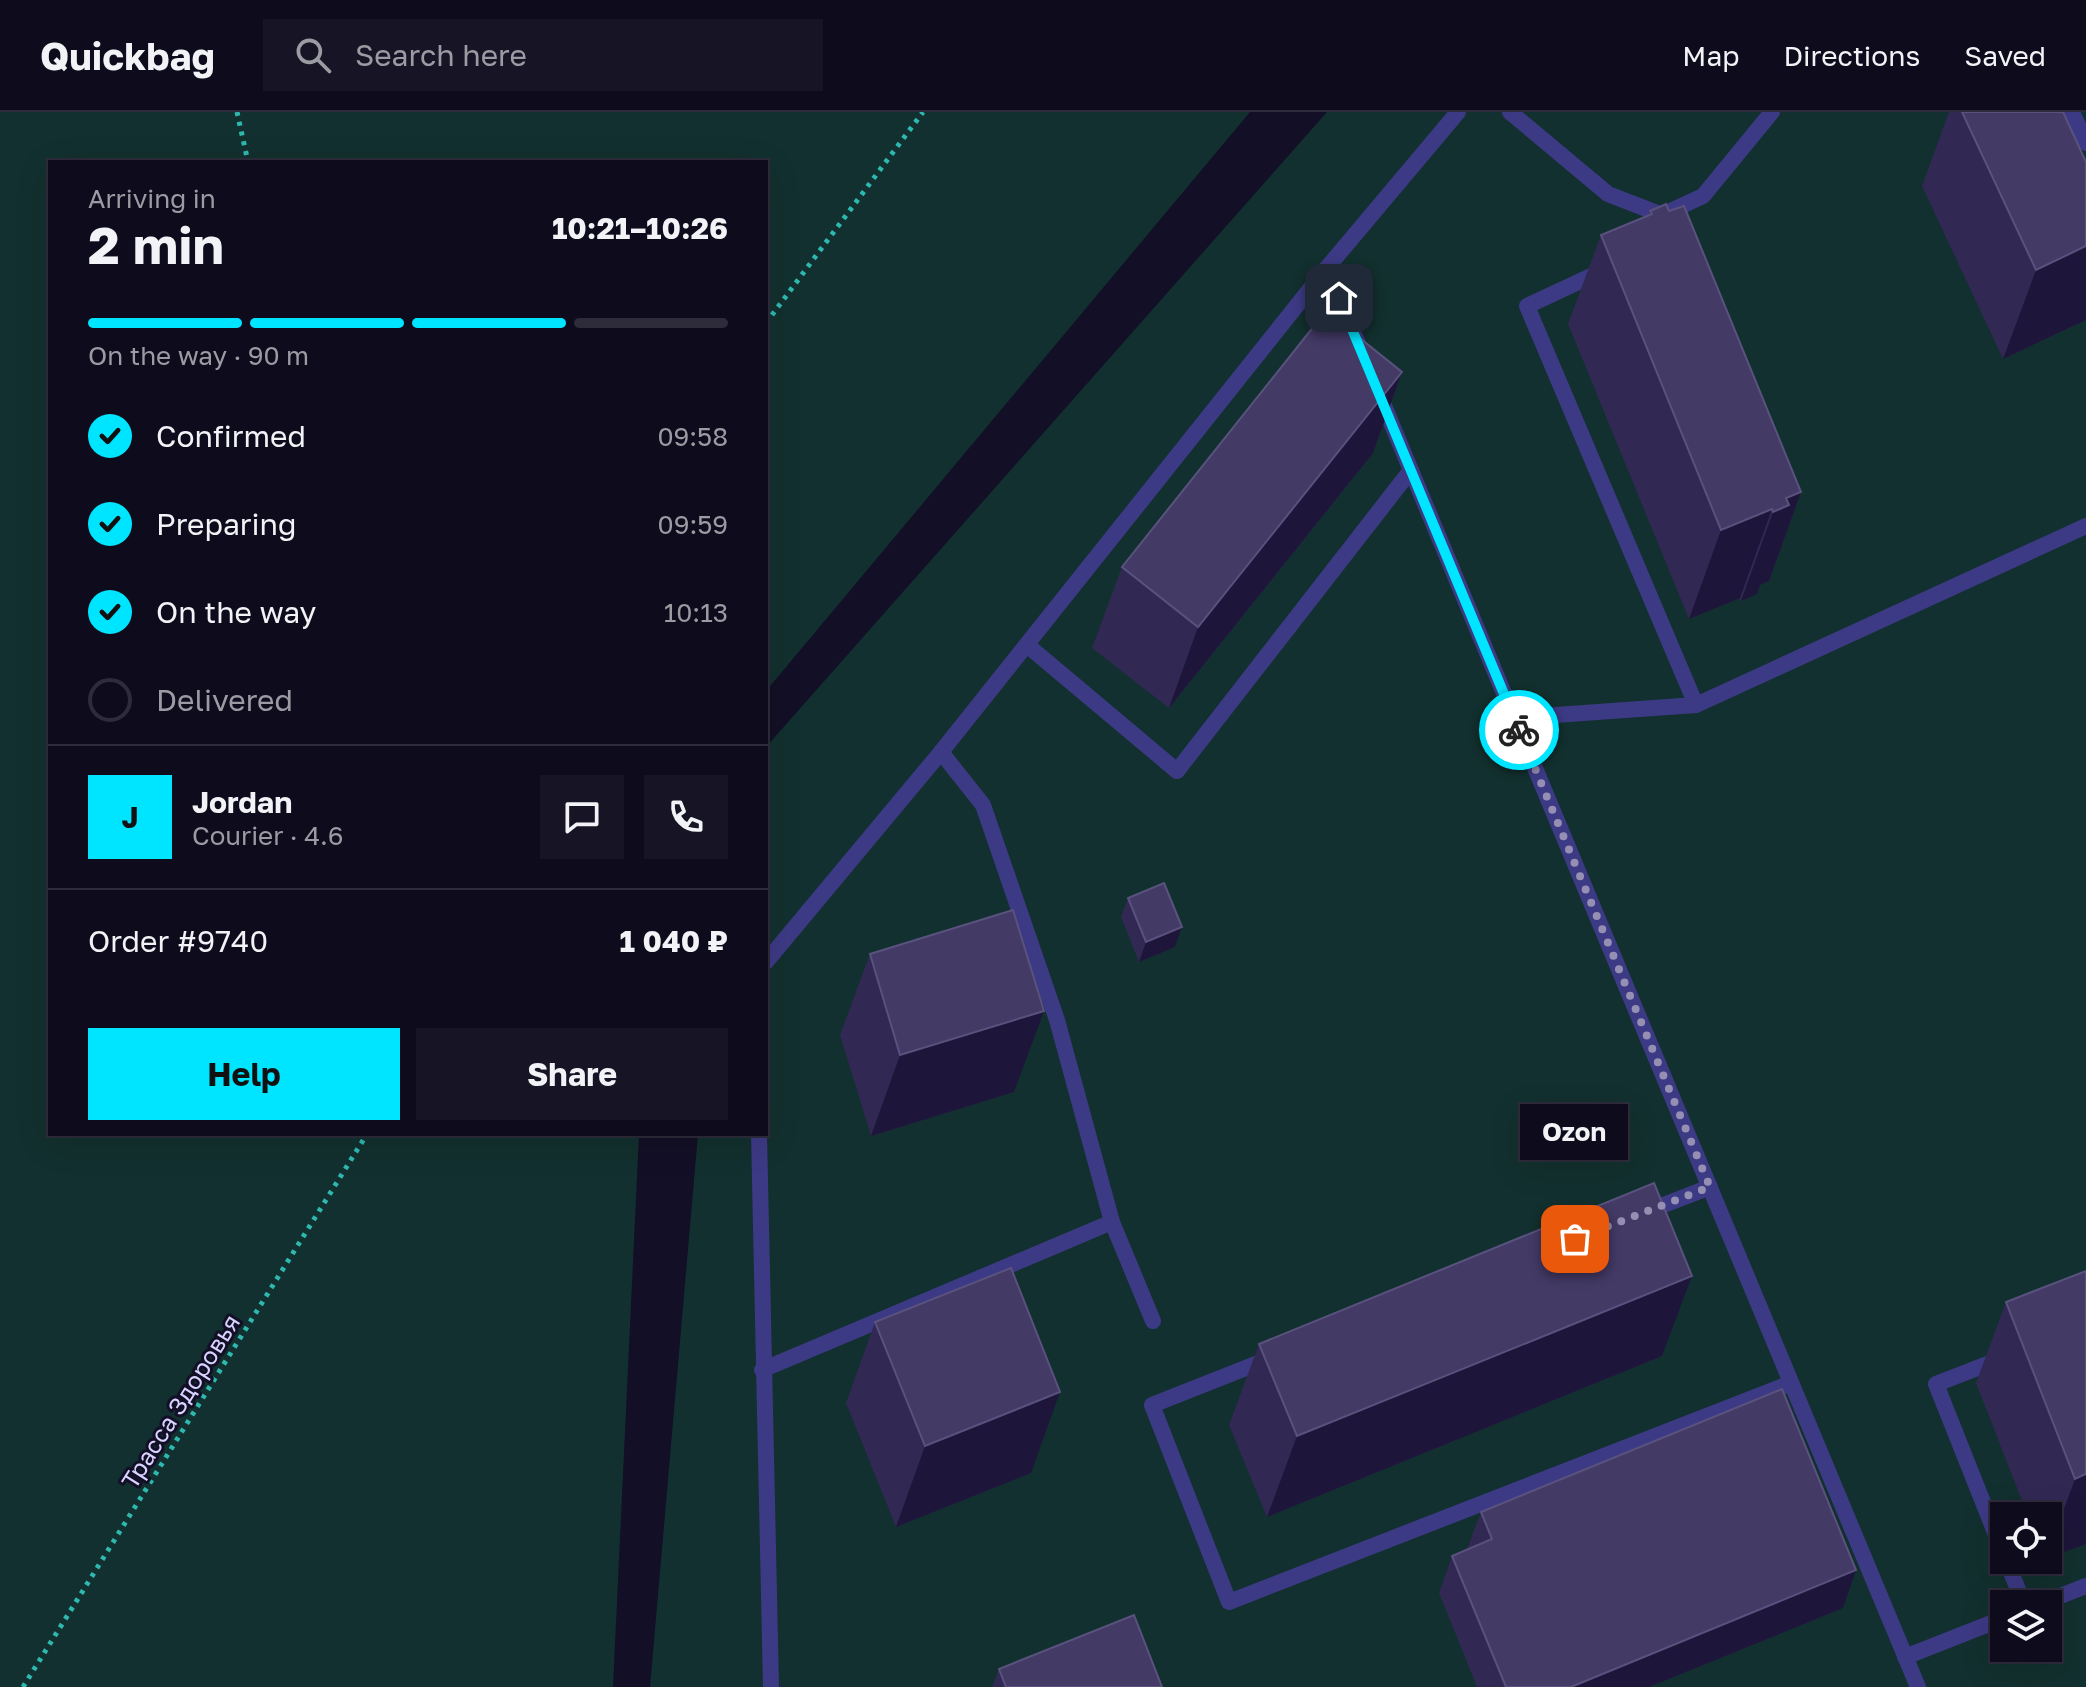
<!DOCTYPE html>
<html lang="en">
<head>
<meta charset="utf-8">
<style>
	:root { --surface:#0e0b1c; --page:#171425; --text:#f1f3f6; --muted:#9b9ba3; --line:#2e2b3b; --accent:#00e5ff }
	body { margin:0; font-family:"Golos Text",sans-serif; background:var(--page); color:var(--text); height:100vh; display:flex; flex-direction:column; font-size:30px; white-space:nowrap }
	* { box-sizing:border-box; margin:0 }
	p { font-size:26px; color:var(--muted) }
	.icon { flex:none; width:44px; height:44px; fill:none; stroke:currentColor; stroke-width:2; stroke-linecap:round; stroke-linejoin:round }
	.map { position:relative; flex:1; overflow:hidden }
	.sheet { position:absolute; left:48px; top:48px; width:720px; height:976px; display:flex; flex-direction:column; background:var(--surface); border-radius:0px; box-shadow:0 8px 32px #0002,0 0 0 2px var(--line) }
	.sheet>* { flex:none }
	.buttons { position:absolute; left:1990px; top:1390px; display:grid; gap:16px }
	.buttons a { display:grid; place-items:center; width:72px; height:72px; border-radius:0px; background:var(--surface); box-shadow:0 8px 32px #0002,0 0 0 2px var(--line); font-size:40px }
	.pin { position:absolute; display:grid; place-items:center; width:68px; height:68px; color:#fff; margin:-34px; border-radius:16px; box-shadow:0 4px 12px #0006 }
	.courier { position:absolute; display:grid; place-items:center; width:80px; height:80px; margin:-40px; border:6px solid #00e5ff; border-radius:50%; background:#fff; color:#222; box-shadow:0 2px 10px #0007 }
	.bubble { position:absolute; height:56px; border-radius:0px; background:var(--surface); box-shadow:0 8px 32px #0002,0 0 0 2px var(--line); font-size:26px; font-weight:700; line-height:56px; text-align:center }
	.headline em { font-style:normal; font-weight:700 }
	.headline div { display:flex; flex-direction:column-reverse }
	.headline { display:flex; align-items:center; justify-content:space-between; height:136px; padding:0 40px }
	h1 { font-size:52px; font-weight:700; line-height:60px }
	.bar { display:grid; grid-template-columns:repeat(4,1fr); gap:12px 8px; align-content:center; height:96px; padding:0 40px }
	.bar i { height:10px; border-radius:6px; background:var(--line) }
	.bar .selected { background:var(--accent) }
	.bar p { grid-column:span 4 }
	.line { display:flex; align-items:center; gap:20px; padding:0 40px; border-top:2px solid var(--line) }
	.line div { flex:1 }
	.round { display:grid; place-items:center; flex:none; width:84px; height:84px; border-radius:0px; background:var(--page) }
	ol { padding:0 40px; list-style:none }
	li { display:flex; align-items:center; gap:24px; height:88px }
	li p { margin-inline-start:auto }
	li .icon { padding:8px; border-radius:50%; background:var(--accent); color:#111; stroke-width:4 }
	li:last-child { color:var(--muted) }
	li i { width:44px; height:44px; border:4px solid var(--line); border-radius:50% }
	.primary-button { display:flex; gap:16px; margin-top:auto; padding:16px 40px }
	.primary-button a { flex:1; height:92px; border-radius:0px; background:var(--accent); color:#111; font-size:32px; font-weight:700; line-height:92px; text-align:center }
	.primary-button a+a { background:var(--page); color:var(--text) }
	header { display:flex; align-items:center; gap:48px; box-sizing:border-box; height:112px; padding:0 40px; background:var(--surface); border-bottom:2px solid var(--line) }
	header strong { font-size:38px }
	nav { display:flex; gap:44px; margin-inline-start:auto; font-size:28px }
	.search { width:560px; height:72px; background:var(--page); display:flex; align-items:center; gap:20px; box-sizing:border-box; padding:0 28px; border-radius:0px; color:var(--muted); font-size:30px }
	.map>svg:first-child { display:block }
	.green { fill:#12302f; fill-rule:evenodd }
	.lines { fill:none; stroke-linecap:round; stroke-linejoin:round }
	.path { stroke:#2fb8b0; stroke-width:5; stroke-dasharray:4 6; stroke-linecap:butt }
	.lane { stroke:#3d3a85; stroke-width:16 }
	.wall { fill:#312854 }
	.shaded-wall { fill:#1d163a }
	.building { fill:#433a66; stroke:#5a527e; stroke-width:2 }
	.done { stroke:#948fb3; stroke-width:8; stroke-dasharray:0 14.4 }
	.route { stroke:#00e5ff; stroke-width:10 }
	.labels { text-anchor:middle; dominant-baseline:central; stroke-width:6; stroke-linejoin:round; paint-order:stroke }
	.street-label { font-size:24px; fill:#d9d4ff; stroke:#130f26 }
</style>
</head>
<body>
<header>
<strong>Quickbag</strong>
<div class="search"><svg class="icon" aria-label="search" viewBox="0 0 24 24"><circle cx="10" cy="10" r="6"/><path d="M15 15l6 6"/></svg>Search here</div>
<nav><a>Map</a><a>Directions</a><a>Saved</a></nav>
</header>
<div class="map">
<svg width="2086" height="1575" viewBox="0 0 2086 1575">
	<rect width="100%" height="100%" fill="#130f26"/>
	<g class="green">
		<polygon points="0,0 1250,0 766,579 766,50 50,50 50,1022 639,1022 613,1575 0,1575"/>
		<path d="M1327 0H2086V1575H650L698 1022H766V635ZM2004 1404H2048V1448H2004ZM2004 1492H2048V1536H2004Z"/>
	</g>
	<g class="lines">
		<g class="path">
			<polyline points="237,0 248,50"/>
			<polyline points="766,211 923,0"/>
			<polyline points="23,1575 367,1022"/>
		</g>
		<g class="lane">
			<polyline points="1510,0 1608,82 1662,103 1703,84 1772,0"/>
			<polyline points="2072,0 2086,31"/>
			<polyline points="1326,157 1362,241"/>
			<polyline points="1604,158 1527,194 1696,593"/>
			<polyline points="1380,284 1918,1575"/>
			<polyline points="1027,533 1177,659 1411,358"/>
			<polyline points="1514,606 1696,593 2086,414"/>
			<polyline points="941,640 1326,157 1458,0"/>
			<polyline points="759,1022 771,1575"/>
			<polyline points="1643,1101 1710,1075"/>
			<polyline points="1112,1110 1153,1209"/>
			<polyline points="1271,1246 1152,1293 1229,1490 1791,1271"/>
			<polyline points="2003,1246 1936,1272 2004,1443"/>
			<polyline points="762,1258 1112,1110 1057,908 983,693 941,640 766,850"/>
			<polyline points="2006,1448 2024,1492"/>
			<polyline points="2040,1492 2086,1474"/>
			<polyline points="1905,1545 2004,1506"/>
		</g>
	</g>
	<g class="wall">
		<polygon points="1949,0 2063,0 2086,50 2086,208 2003,247 1922,74"/>
		<polygon points="1650,99 1669,99 1801,380 1769,469 1760,473 1757,482 1741,489 1740,486 1689,507 1568,212 1601,123 1649,103"/>
		<polygon points="1402,260 1373,341 1169,596 1092,536 1122,455"/>
		<polygon points="1128,786 1175,835 1139,850 1121,805"/>
		<polygon points="870,842 1014,980 871,1024 840,923"/>
		<polygon points="2086,1159 2086,1432 2048,1446 2048,1404 2028,1404 1976,1271 2006,1190"/>
		<polygon points="875,1210 1031,1361 896,1415 846,1291"/>
		<polygon points="1259,1232 1662,1244 1267,1405 1229,1313"/>
		<polygon points="1481,1400 1843,1496 1649,1575 1477,1575 1439,1481 1452,1444 1467,1437"/>
		<polygon points="999,1557 1162,1575 992,1575"/>
	</g>
	<g class="shaded-wall">
		<polygon points="2086,134 2086,208 2003,247 2036,158"/>
		<polygon points="1402,260 1373,341 1169,596 1198,515"/>
		<polygon points="1801,380 1769,469 1760,473 1757,482 1741,489 1773,400 1786,386"/>
		<polygon points="1772,397 1740,486 1689,507 1721,418"/>
		<polygon points="1182,815 1175,835 1139,850 1146,830"/>
		<polygon points="1044,899 1014,980 871,1024 900,943"/>
		<polygon points="1692,1164 1662,1244 1267,1405 1297,1324"/>
		<polygon points="1060,1280 1031,1361 896,1415 925,1334"/>
		<polygon points="2086,1362 2086,1432 2048,1446 2048,1440 2075,1367"/>
		<polygon points="1856,1458 1843,1496 1649,1575 1571,1575"/>
	</g>
	<g class="building">
		<polygon points="1962,0 2063,0 2086,50 2086,134 2036,158"/>
		<polygon points="1666,92 1669,99 1684,94 1801,380 1786,386 1789,393 1773,400 1772,397 1721,418 1601,123 1652,102 1650,99"/>
		<polygon points="1326,199 1402,260 1198,515 1122,455"/>
		<polygon points="1164,771 1182,815 1146,830 1128,786"/>
		<polygon points="1013,798 1044,899 900,943 870,842"/>
		<polygon points="1654,1071 1692,1164 1297,1324 1259,1232"/>
		<polygon points="1011,1156 1060,1280 925,1334 875,1210"/>
		<polygon points="2086,1159 2086,1362 2075,1367 2006,1190"/>
		<polygon points="1782,1277 1856,1458 1571,1575 1506,1575 1452,1444 1492,1427 1481,1400"/>
		<polygon points="1134,1503 1162,1575 1006,1575 999,1557"/>
	</g>
	<g class="lines">
		<polyline class="done" points="1519,618 1710,1075 1575,1127"/>
		<polyline class="route" points="1339,186 1519,618"/>
	</g>
	<g class="labels">
		<g class="street-label">
			<text transform="translate(180 1289) rotate(-58)">Трасса Здоровья</text>
		</g>
	</g>
</svg>
<div class="buttons">
<a><svg class="icon" aria-label="locate" viewBox="0 0 24 24"><circle cx="12" cy="12" r="6"/><path d="M12 2v4M12 18v4M2 12h4M18 12h4"/></svg></a>
<a><svg class="icon" aria-label="layers" viewBox="0 0 24 24"><path d="M12 4l9 5-9 5-9-5zM3 14l9 5 9-5"/></svg></a>
</div>
<div class="pin" style="left:1575px;top:1127px;background:#ea580c"><svg class="icon" aria-label="bag" viewBox="0 0 24 24"><path d="M5 8h14l-1 12H6zM9 8a3 3 0 0 1 6 0"/></svg></div>
<div class="pin" style="left:1339px;top:186px;background:#1f2937"><svg class="icon" aria-label="home" viewBox="0 0 24 24"><path d="M3 11l9-7 9 7M6 9v11h12V9"/></svg></div>
<div class="courier" style="left:1519px;top:618px"><svg class="icon" aria-label="bike" viewBox="0 0 24 24"><circle cx="6" cy="16" r="4"/><circle cx="18" cy="16" r="4"/><path d="M6 16l4-8h5l3 8M10 8l3 8H6M13 5h3"/></svg></div>
<div class="bubble" style="left:1520px;top:992px;width:108px">Ozon</div>
<section class="sheet">
<div class="headline"><div><h1>2 min</h1><p>Arriving in</p></div><em>10:21–10:26</em></div>
<div class="bar"><i class="selected"></i><i class="selected"></i><i class="selected"></i><i></i><p>On the way · 90 m</p></div>
<ol>
<li><svg class="icon" aria-label="check" viewBox="0 0 24 24"><path d="M5 12l5 5 9-10"/></svg>Confirmed<p>09:58</p></li>
<li><svg class="icon" aria-label="check" viewBox="0 0 24 24"><path d="M5 12l5 5 9-10"/></svg>Preparing<p>09:59</p></li>
<li><svg class="icon" aria-label="check" viewBox="0 0 24 24"><path d="M5 12l5 5 9-10"/></svg>On the way<p>10:13</p></li>
<li><i></i>Delivered</li>
</ol>
<div class="line" style="height:144px"><b class="round" style="background:var(--accent);color:#111">J</b><div><b>Jordan</b><p>Courier · 4.6</p></div><a class="round"><svg class="icon" aria-label="chat" viewBox="0 0 24 24"><path d="M4 5h16v11H9l-5 4z"/></svg></a><a class="round"><svg class="icon" aria-label="phone" viewBox="0 0 24 24"><path d="M5 4h4l2 5-3 2q2 4 5 5l2-3 5 2v4C11 20 4 13 5 4z"/></svg></a></div>
<div class="line" style="height:104px"><div>Order #9740</div><b>1 040 ₽</b></div>
<div class="primary-button"><a>Help</a><a>Share</a></div>
</section>
</div>
</body>
</html>
